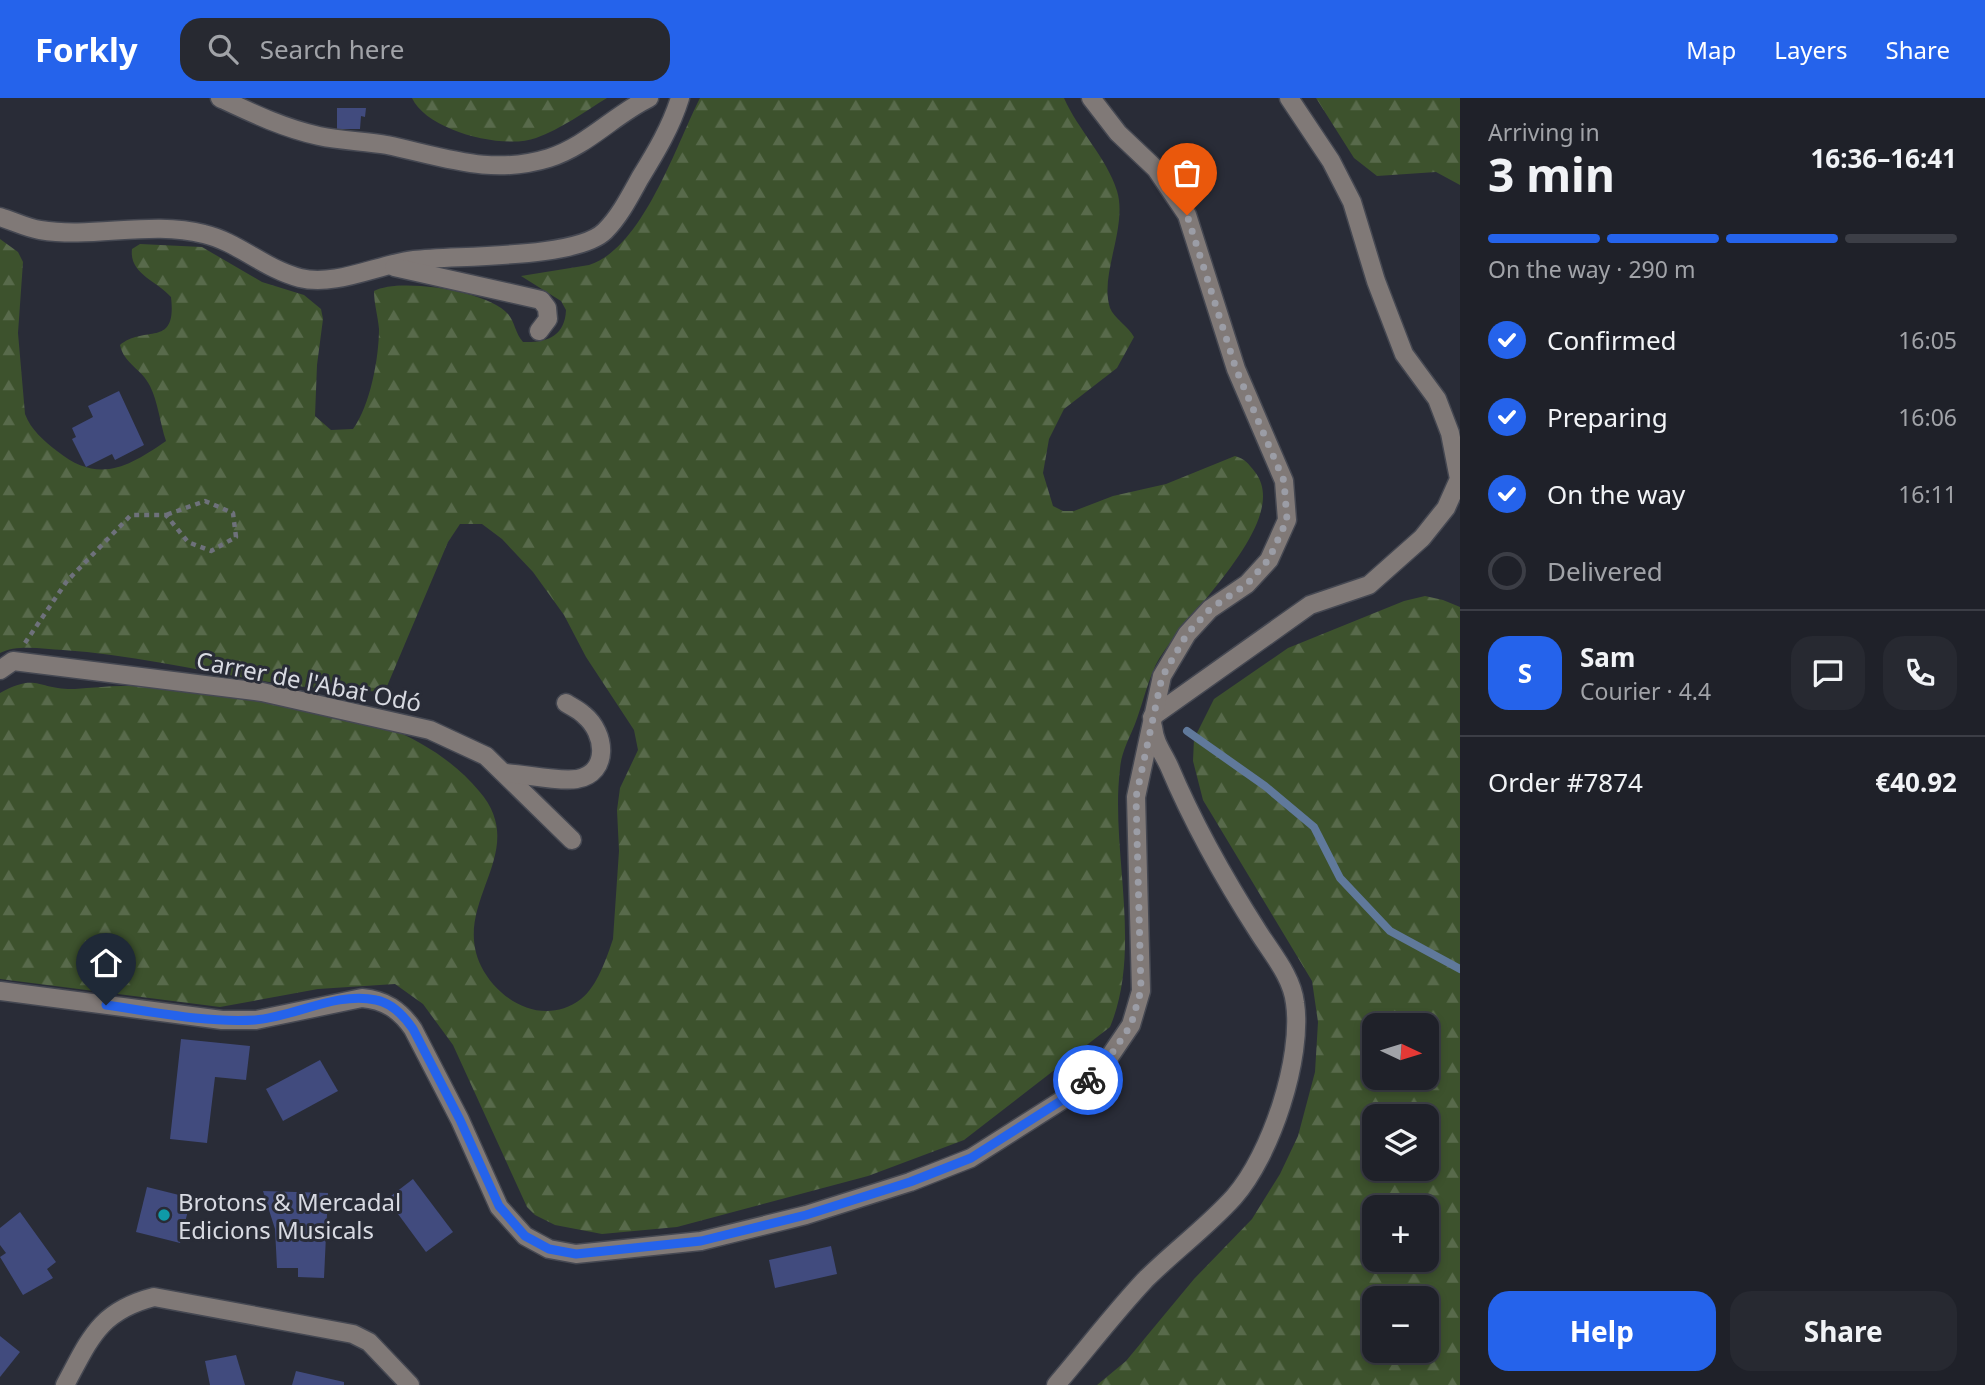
<!DOCTYPE html>
<html lang="en">
<head>
<meta charset="utf-8">
<style>
	:root { --surface:#1f2129; --page:#272931; --text:#f1f3f6; --muted:#a1a3a8; --line:#3c3e46; --accent:#2563eb }
	body { margin:0; font-family:"Noto Sans",sans-serif; background:var(--page); color:var(--text); height:100vh; display:flex; flex-direction:column; font-size:26px; white-space:nowrap }
	* { box-sizing:border-box; margin:0 }
	p { font-size:23px; color:var(--muted) }
	.icon { flex:none; width:38px; height:38px; fill:none; stroke:currentColor; stroke-width:2; stroke-linecap:round; stroke-linejoin:round }
	.map { position:relative; flex:1; overflow:hidden }
	.details { display:flex; flex-direction:column; background:var(--surface); width:525px }
	.details>* { flex:none }
	.needle { width:46px; rotate:94deg }
	.tools { position:absolute; left:1362px; top:915px; display:grid; gap:14px }
	.tools a { display:grid; place-items:center; width:77px; height:77px; border-radius:14px; background:var(--surface); box-shadow:0 4px 10px #0003,0 0 0 2px var(--line); font-size:35px }
	.pin { position:absolute; display:grid; place-items:center; width:60px; height:60px; color:#fff; margin:-72px -30px; border-radius:50% 50% 50% 0; rotate:-45deg; box-shadow:0 0 7px #0007 }
	.pin .icon { rotate:45deg }
	.courier { position:absolute; display:grid; place-items:center; width:70px; height:70px; margin:-35px; border:5px solid #2563eb; border-radius:50%; background:#fff; color:#222; box-shadow:0 2px 9px #0007 }
	.headline em { font-style:normal; font-weight:700 }
	.headline div { display:flex; flex-direction:column-reverse }
	.headline { display:flex; align-items:center; justify-content:space-between; height:119px; padding:0 28px }
	h1 { font-size:46px; font-weight:700; line-height:52px }
	.bar { display:grid; grid-template-columns:repeat(4,1fr); gap:10px 7px; align-content:center; height:84px; padding:0 28px }
	.bar i { height:9px; border-radius:5px; background:var(--line) }
	.bar .selected { background:var(--accent) }
	.bar p { grid-column:span 4 }
	.line { display:flex; align-items:center; gap:18px; padding:0 28px; border-top:2px solid var(--line) }
	.line div { flex:1 }
	.round { display:grid; place-items:center; flex:none; width:74px; height:74px; border-radius:21px; background:var(--page) }
	ol { padding:0 28px; list-style:none }
	li { display:flex; align-items:center; gap:21px; height:77px }
	li p { margin-inline-start:auto }
	li .icon { padding:7px; border-radius:50%; background:var(--accent); color:#fff; stroke-width:4 }
	li:last-child { color:var(--muted) }
	li i { width:38px; height:38px; border:4px solid var(--line); border-radius:50% }
	.button { display:flex; gap:14px; margin-top:auto; padding:14px 28px }
	.button a { flex:1; height:80px; border-radius:21px; background:var(--accent); color:#fff; font-size:28px; font-weight:700; line-height:80px; text-align:center }
	.button a+a { background:var(--page); color:var(--text) }
	header { display:flex; align-items:center; gap:42px; box-sizing:border-box; height:98px; padding:0 35px; background:var(--accent); color:#fff }
	header strong { font-size:33px }
	nav { display:flex; gap:38px; margin-inline-start:auto; font-size:24px }
	.search { width:490px; height:63px; background:var(--page); display:flex; align-items:center; gap:18px; box-sizing:border-box; padding:0 24px; border-radius:21px; color:var(--muted); font-size:26px }
	main { display:flex; flex:1; min-height:0 }
	.map>svg:first-child { display:block }
	.forest { fill:url(#forest-firs); fill-rule:evenodd }
	.lines { fill:none; stroke-linecap:round; stroke-linejoin:round }
	.stream { stroke:#60799b; stroke-width:8 }
	.building { fill:#414b7e }
	.minor-casing { stroke:#454852; stroke-width:21 }
	.path { stroke:#6e717b; stroke-width:4.5; stroke-dasharray:5 5; stroke-linecap:butt }
	.minor { stroke:#807977; stroke-width:18 }
	.done { stroke:#9b9da6; stroke-width:7; stroke-dasharray:0 12.6 }
	.route { stroke:#2563eb; stroke-width:9 }
	.culture-dot { fill:#0f9aa8; stroke:#292c37; stroke-width:2.5 }
	.labels { text-anchor:middle; dominant-baseline:central; stroke-width:6; stroke-linejoin:round; paint-order:stroke }
	.street-label { font-size:24px; fill:#d8dae2; stroke:#292c37 }
	.poi-label { font-size:24px; fill:#d8dae2; stroke:#292c37; text-anchor:start }
</style>
</head>
<body>
<header>
<strong>Forkly</strong>
<div class="search"><svg class="icon" aria-label="search" viewBox="0 0 24 24"><circle cx="10" cy="10" r="6"/><path d="M15 15l6 6"/></svg>Search here</div>
<nav><a>Map</a><a>Layers</a><a>Share</a></nav>
</header>
<main>
<div class="map">
<svg width="1460" height="1287" viewBox="0 0 1460 1287">
	<defs>
		<pattern id="forest-firs" width="22" height="20" patternUnits="userSpaceOnUse" patternTransform="scale(1.75)"><rect width="22" height="20" fill="#3d522d"/><path d="M5 1l3.5 6h-7zM16 11l3.5 6h-7z" fill="#586a4b"/></pattern>
	</defs>
	<rect width="100%" height="100%" fill="#292c37"/>
	<g class="forest">
		<path d="M412 0H607C584 14 561 31 536 40 504 52 427 33 412 0Z"/>
		<path d="M700 0H1064C1078 32 1107 60 1117 93 1128 129 1099 177 1110 210 1114 220 1128 228 1134 239L1117 270 1064 311 1049 341 1043 375 1053 408 1063 413H1074L1113 398 1166 386 1235 358C1245 361 1248 365 1255 374 1295 426 1173 525 1154 571 1146 589 1142 608 1135 626 1129 641 1121 655 1120 671 1110 752 1143 850 1110 929L964 1042 868 1078 677 1129 602 1136 555 1127 535 1117 527 1109 453 947 423 906 395 886 318 891 220 909 0 881V595C38 574 37 592 75 591 91 590 107 588 122 588 189 587 256 601 321 615 343 620 368 623 388 630 422 643 456 665 479 693 532 754 450 804 481 868 499 904 544 929 581 901 597 889 607 859 613 841L619 753 617 712 620 690 638 652 634 632 586 559 564 517 533 474 502 441 482 426H460L448 444 385 593C279 596 170 559 63 552 44 551 17 546 0 555V141L18 154 23 164 18 235 25 316C31 332 44 343 57 353 98 386 127 370 166 343 160 325 158 304 150 288 142 271 124 266 120 247 145 226 177 251 171 199 156 182 129 176 132 151L140 146 202 149 262 184 304 197 321 211 323 221 317 267 315 318 331 332 353 331C370 308 379 260 379 231 378 218 374 206 374 193 399 179 489 193 508 216 515 224 515 235 523 244 547 245 565 238 566 212L561 203 521 178 589 167C643 150 676 47 700 0Z"/>
		<polygon points="1316,0 1460,0 1460,87 1436,74 1377,78 1354,60"/>
		<path d="M1425 498 1443 502 1460 509V1287H1097L1126 1263 1194 1181 1252 1121 1280 1076 1298 1038 1315 974 1318 924 1312 883 1203 702 1193 663 1194 641 1214 601 1288 550 1404 503ZM1374 928H1426V980H1374ZM1426 1018V1071H1374V1018ZM1374 1110H1426V1162H1374ZM1374 1200H1426V1253H1374Z"/>
	</g>
	<g class="lines">
		<polyline class="stream" points="1187,633 1265,688 1314,729 1340,780 1390,833 1460,871"/>
	</g>
	<g class="building">
		<polygon points="337,10 366,10 365,19 361,18 360,31 337,31"/>
		<polygon points="119,293 144,347 115,362 112,356 86,369 72,341 76,339 72,330 93,319 88,308"/>
		<polygon points="181,941 250,948 246,982 215,979 207,1045 170,1041"/>
		<polygon points="320,962 338,993 283,1023 266,991"/>
		<polygon points="413,1081 453,1134 426,1154 387,1101"/>
		<polygon points="147,1089 191,1100 180,1145 136,1134"/>
		<polygon points="263,1093 328,1095 324,1180 298,1179 298,1170 277,1170 275,1131"/>
		<polygon points="20,1114 56,1164 47,1171 53,1180 23,1197 0,1159 6,1155 0,1147 0,1130"/>
		<polygon points="831,1148 837,1176 775,1190 769,1162"/>
		<polygon points="0,1238 20,1254 0,1279"/>
		<polygon points="236,1257 245,1287 210,1287 205,1263"/>
		<polygon points="296,1273 344,1284 344,1287 292,1287"/>
	</g>
	<g class="lines">
		<defs>
			<g id="minor">
				<path d="M220 0C252 15 283 30 319 38 341 43 365 43 387 47 444 59 491 78 549 60 587 48 614 17 649 0"/>
				<path d="M0 119C13 123 27 130 40 132 94 141 151 122 204 136 238 144 263 170 300 180 335 189 379 166 414 162 458 157 577 161 605 133 620 118 630 98 640 80 656 54 671 29 680 0"/>
				<polyline points="394,169 541,202 547,210 548,221 539,233"/>
				<polyline points="0,572 13,563 262,594 430,632 486,658 572,742"/>
				<polyline points="1152,619 1310,507 1369,487 1422,440 1446,410 1459,381 1450,335 1437,301 1404,256 1376,183 1352,104 1331,63 1289,0"/>
				<path d="M505 675C525 676 558 684 577 681 610 675 606 635 584 617 579 612 572 609 566 605"/>
				<path d="M0 893 222 922H256L362 900C385 902 400 912 413 931L460 1022 499 1109 525 1138 549 1151 576 1156 701 1143 806 1117 910 1084 971 1060 1078 992 1110 958 1131 927 1141 893 1136 699 1162 578 1187 536 1210 511 1247 486 1269 462 1287 422 1284 383 1236 271 1187 117 1156 71 1118 35 1091 0"/>
				<path d="M65 1287C90 1241 99 1213 154 1199L353 1236 369 1244 410 1287"/>
				<path d="M1056 1287C1086 1252 1114 1215 1145 1182 1174 1153 1207 1129 1234 1099 1271 1057 1303 960 1295 905 1292 879 1273 857 1259 835 1225 782 1193 725 1169 668 1162 653 1155 646 1153 629"/>
			</g>
		</defs>
		<use href="#minor" class="minor-casing"/>
		<polyline class="path" points="25,545 67,483 131,417 166,417 188,444 211,453 236,439 233,415 205,403 166,417"/>
		<use href="#minor" class="minor"/>
	</g>
	<g class="lines">
		<polyline class="done" points="1088,982 1110,958 1131,927 1141,892 1136,699 1162,579 1187,536 1210,511 1247,486 1269,461 1287,422 1284,383 1236,271 1187,117"/>
		<path class="route" d="M106 907C154 914 206 925 255 922 294 919 337 893 376 902 392 905 404 918 413 931L460 1022 499 1108 525 1138 549 1151 576 1156 701 1143 806 1117 910 1084 971 1060 1078 992 1088 982"/>
	</g>
	<circle class="culture-dot" cx="164" cy="1117" r="7"/>
	<g class="labels">
		<g class="street-label">
			<text transform="translate(309 583) rotate(11)">Carrer de l'Abat Odó</text>
		</g>
		<g class="poi-label">
			<text x="178" y="1103">Brotons &amp; Mercadal<tspan x="178" dy="28">Edicions Musicals</tspan></text>
		</g>
	</g>
</svg>
<div class="tools">
<a><svg class="needle" viewBox="-14 -14 28 28"><path d="M0-13l5 13h-10z" fill="#e53935"/><path d="M0 13l5-13h-10z" fill="#a1a3a8"/></svg></a>
<a><svg class="icon" aria-label="layers" viewBox="0 0 24 24"><path d="M12 4l9 5-9 5-9-5zM3 14l9 5 9-5"/></svg></a>
<a>+</a>
<a>−</a>
</div>
<div class="pin" style="left:1187px;top:117px;background:#ea580c"><svg class="icon" aria-label="bag" viewBox="0 0 24 24"><path d="M5 8h14l-1 12H6zM9 8a3 3 0 0 1 6 0"/></svg></div>
<div class="pin" style="left:106px;top:907px;background:#1f2937"><svg class="icon" aria-label="home" viewBox="0 0 24 24"><path d="M3 11l9-7 9 7M6 9v11h12V9"/></svg></div>
<div class="courier" style="left:1088px;top:982px"><svg class="icon" aria-label="bike" viewBox="0 0 24 24"><circle cx="6" cy="16" r="4"/><circle cx="18" cy="16" r="4"/><path d="M6 16l4-8h5l3 8M10 8l3 8H6M13 5h3"/></svg></div>
</div>
<section class="details">
<div class="headline"><div><h1>3 min</h1><p>Arriving in</p></div><em>16:36–16:41</em></div>
<div class="bar"><i class="selected"></i><i class="selected"></i><i class="selected"></i><i></i><p>On the way · 290 m</p></div>
<ol>
<li><svg class="icon" aria-label="check" viewBox="0 0 24 24"><path d="M5 12l5 5 9-10"/></svg>Confirmed<p>16:05</p></li>
<li><svg class="icon" aria-label="check" viewBox="0 0 24 24"><path d="M5 12l5 5 9-10"/></svg>Preparing<p>16:06</p></li>
<li><svg class="icon" aria-label="check" viewBox="0 0 24 24"><path d="M5 12l5 5 9-10"/></svg>On the way<p>16:11</p></li>
<li><i></i>Delivered</li>
</ol>
<div class="line" style="height:126px"><b class="round" style="background:var(--accent);color:#fff">S</b><div><b>Sam</b><p>Courier · 4.4</p></div><a class="round"><svg class="icon" aria-label="chat" viewBox="0 0 24 24"><path d="M4 5h16v11H9l-5 4z"/></svg></a><a class="round"><svg class="icon" aria-label="phone" viewBox="0 0 24 24"><path d="M5 4h4l2 5-3 2q2 4 5 5l2-3 5 2v4C11 20 4 13 5 4z"/></svg></a></div>
<div class="line" style="height:91px"><div>Order #7874</div><b>€40.92</b></div>
<div class="button"><a>Help</a><a>Share</a></div>
</section>
</main>
</body>
</html>
